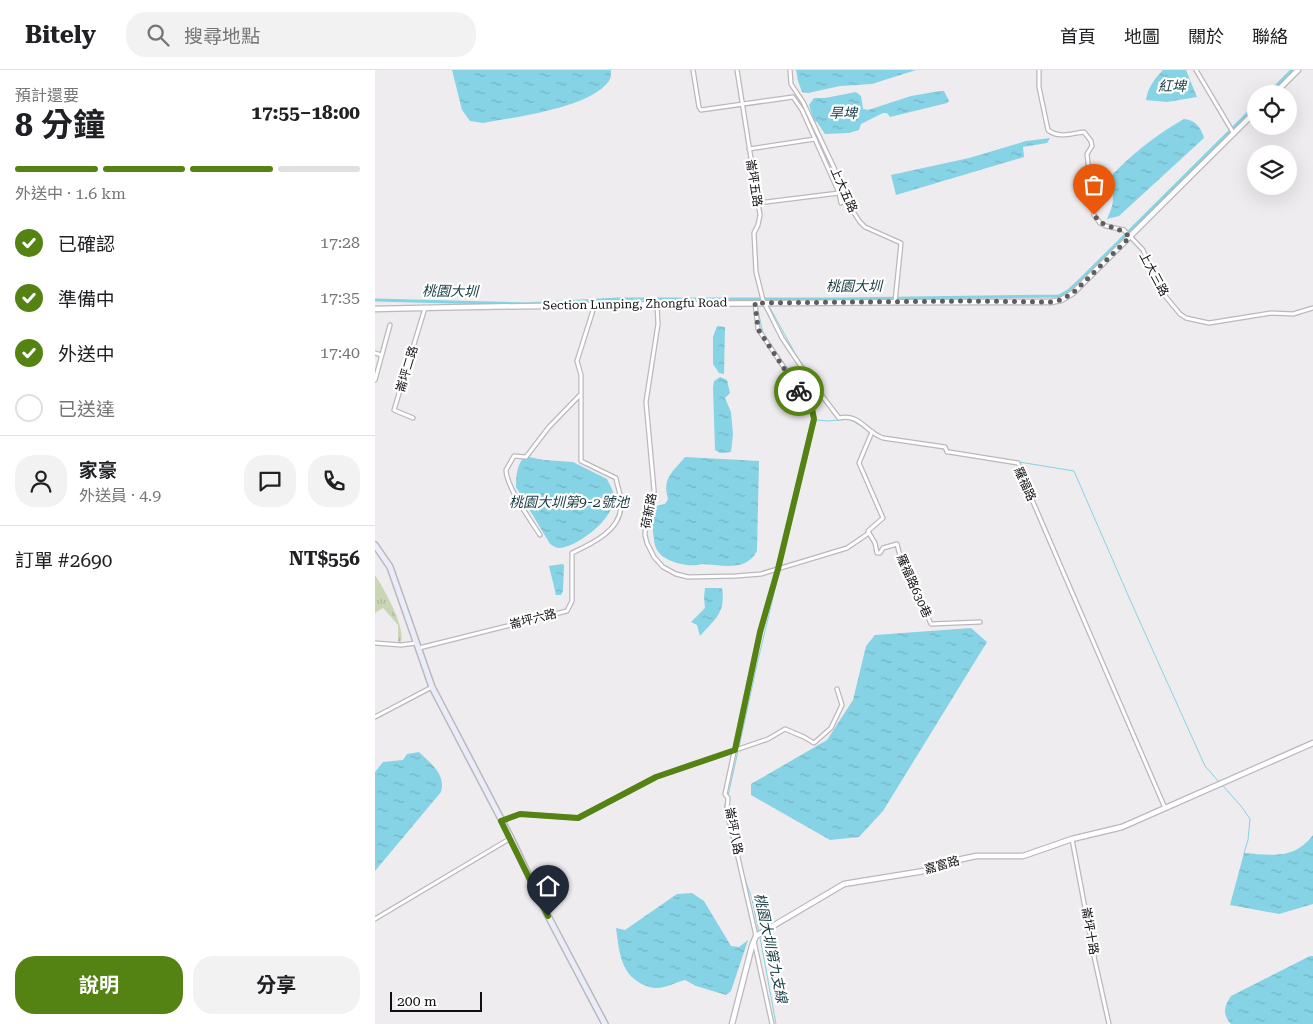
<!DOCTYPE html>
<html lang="zh-TW">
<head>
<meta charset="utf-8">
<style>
	:root { --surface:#fff; --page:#f2f2f2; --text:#202124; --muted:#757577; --line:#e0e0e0; --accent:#548313 }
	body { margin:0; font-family:"Roboto Serif","Noto Sans TC",serif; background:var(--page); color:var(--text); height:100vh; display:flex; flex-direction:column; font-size:19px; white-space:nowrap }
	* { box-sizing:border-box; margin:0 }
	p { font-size:16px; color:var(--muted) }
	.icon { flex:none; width:28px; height:28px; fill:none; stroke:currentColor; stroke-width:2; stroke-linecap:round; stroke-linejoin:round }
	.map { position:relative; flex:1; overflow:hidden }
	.drawer { display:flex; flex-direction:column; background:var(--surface); width:375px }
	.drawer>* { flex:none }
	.controls { position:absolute; left:872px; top:15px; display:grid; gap:10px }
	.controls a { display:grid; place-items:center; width:50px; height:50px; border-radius:50%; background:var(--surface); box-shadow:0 5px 20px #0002; font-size:25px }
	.scale { position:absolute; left:15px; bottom:12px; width:92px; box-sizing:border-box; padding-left:5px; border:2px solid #111011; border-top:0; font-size:14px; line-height:18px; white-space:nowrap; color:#111011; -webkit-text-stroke:4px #fff; paint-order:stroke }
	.pin { position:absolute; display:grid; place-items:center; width:42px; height:42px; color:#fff; margin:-51px -21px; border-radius:50% 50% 50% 0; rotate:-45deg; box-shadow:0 0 5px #0007 }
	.pin .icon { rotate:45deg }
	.courier { position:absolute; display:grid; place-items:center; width:50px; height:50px; margin:-25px; border:4px solid #548313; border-radius:50%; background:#fff; color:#222; box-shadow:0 1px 6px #0007 }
	.summary em { font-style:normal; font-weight:700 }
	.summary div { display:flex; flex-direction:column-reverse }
	.summary { display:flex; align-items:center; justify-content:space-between; height:85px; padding:0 15px }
	h1 { font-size:32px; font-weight:700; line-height:38px }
	.bar { display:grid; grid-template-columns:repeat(4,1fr); gap:8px 5px; align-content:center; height:60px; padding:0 15px }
	.bar i { height:6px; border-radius:4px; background:var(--line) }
	.bar .selected { background:var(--accent) }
	.bar p { grid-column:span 4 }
	.line { display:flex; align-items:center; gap:12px; padding:0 15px; border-top:1px solid var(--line) }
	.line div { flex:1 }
	.round { display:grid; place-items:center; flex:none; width:52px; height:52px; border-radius:20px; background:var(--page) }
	ol { padding:0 15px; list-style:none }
	li { display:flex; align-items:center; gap:15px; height:55px }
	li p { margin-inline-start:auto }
	li .icon { padding:5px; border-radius:50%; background:var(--accent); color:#fff; stroke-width:4 }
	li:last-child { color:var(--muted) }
	li i { width:28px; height:28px; border:2px solid var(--line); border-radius:50% }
	.action { display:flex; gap:10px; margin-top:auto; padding:10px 15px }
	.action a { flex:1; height:58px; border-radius:20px; background:var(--accent); color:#fff; font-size:20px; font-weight:700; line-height:58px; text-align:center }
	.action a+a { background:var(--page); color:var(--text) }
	header { display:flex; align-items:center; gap:30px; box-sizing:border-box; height:70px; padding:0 25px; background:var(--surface); border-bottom:1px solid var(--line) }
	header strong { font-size:24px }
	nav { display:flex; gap:28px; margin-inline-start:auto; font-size:18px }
	.search { width:350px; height:45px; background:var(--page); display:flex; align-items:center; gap:12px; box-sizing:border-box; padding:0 18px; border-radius:20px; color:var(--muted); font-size:19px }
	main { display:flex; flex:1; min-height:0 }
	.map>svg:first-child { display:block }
	.grass { fill:url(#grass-tufts) }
	.water { fill:url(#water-ripples) }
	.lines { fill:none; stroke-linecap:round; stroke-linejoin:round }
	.stream { stroke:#86d3e5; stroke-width:1 }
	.canal { stroke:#86d3e5; stroke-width:3 }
	.minor-casing { stroke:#bbb8bb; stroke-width:5.5 }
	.tertiary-casing { stroke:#bbb8bb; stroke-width:7 }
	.secondary-casing { stroke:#bbb8bb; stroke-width:8 }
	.minor { stroke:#fff; stroke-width:3 }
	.tertiary { stroke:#fff; stroke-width:4.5 }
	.secondary { stroke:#eaedf9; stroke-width:5 }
	.done { stroke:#5f5d5f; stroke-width:5; stroke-dasharray:0 9 }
	.route { stroke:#548313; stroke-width:6 }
	.labels { text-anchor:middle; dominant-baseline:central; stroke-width:4.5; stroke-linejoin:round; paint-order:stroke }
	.street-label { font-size:12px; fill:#111011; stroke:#fff }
	.water-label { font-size:14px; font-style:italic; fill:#163b43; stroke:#fff }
</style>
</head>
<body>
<header>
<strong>Bitely</strong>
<div class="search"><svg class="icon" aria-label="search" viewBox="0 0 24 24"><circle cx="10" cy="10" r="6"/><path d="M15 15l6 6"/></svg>搜尋地點</div>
<nav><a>首頁</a><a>地圖</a><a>關於</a><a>聯絡</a></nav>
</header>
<main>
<section class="drawer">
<div class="summary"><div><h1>8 分鐘</h1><p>預計還要</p></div><em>17:55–18:00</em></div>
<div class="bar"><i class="selected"></i><i class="selected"></i><i class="selected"></i><i></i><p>外送中 · 1.6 km</p></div>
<ol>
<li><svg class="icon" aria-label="check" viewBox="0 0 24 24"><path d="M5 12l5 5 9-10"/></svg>已確認<p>17:28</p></li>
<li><svg class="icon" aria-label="check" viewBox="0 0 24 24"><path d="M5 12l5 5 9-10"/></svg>準備中<p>17:35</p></li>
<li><svg class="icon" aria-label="check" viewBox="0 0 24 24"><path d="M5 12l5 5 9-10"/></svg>外送中<p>17:40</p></li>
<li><i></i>已送達</li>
</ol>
<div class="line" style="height:90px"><a class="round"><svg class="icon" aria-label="person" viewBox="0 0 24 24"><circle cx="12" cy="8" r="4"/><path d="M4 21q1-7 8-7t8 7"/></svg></a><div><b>家豪</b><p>外送員 · 4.9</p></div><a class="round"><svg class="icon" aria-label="chat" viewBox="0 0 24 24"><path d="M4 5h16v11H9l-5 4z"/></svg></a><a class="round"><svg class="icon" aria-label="phone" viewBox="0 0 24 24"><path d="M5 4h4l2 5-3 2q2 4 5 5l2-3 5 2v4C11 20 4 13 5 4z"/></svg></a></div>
<div class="line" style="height:65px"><div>訂單 #2690</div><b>NT$556</b></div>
<div class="action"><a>說明</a><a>分享</a></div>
</section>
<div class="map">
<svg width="938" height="954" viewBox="0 0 938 954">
	<defs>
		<pattern id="grass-tufts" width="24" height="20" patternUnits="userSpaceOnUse" patternTransform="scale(1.25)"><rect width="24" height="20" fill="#c9d5b3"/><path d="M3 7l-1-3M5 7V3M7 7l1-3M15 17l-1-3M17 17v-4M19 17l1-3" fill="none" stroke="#acb699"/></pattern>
		<pattern id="water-ripples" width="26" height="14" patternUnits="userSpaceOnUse" patternTransform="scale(1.25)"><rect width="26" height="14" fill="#86d3e5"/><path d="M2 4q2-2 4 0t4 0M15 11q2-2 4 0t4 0" fill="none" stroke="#73b4c3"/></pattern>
	</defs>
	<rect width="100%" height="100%" fill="#efecef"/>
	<path class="grass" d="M0 505C9 519 31 557 26 573H23V555L8 538 0 543Z"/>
	<g class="water">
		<path d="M77 0H236C236 4 236 8 234 11 215 38 140 47 108 53L95 51 87 40Z"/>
		<polygon points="421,0 541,0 497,14 465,16 433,23 427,22 423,11"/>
		<path d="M788 0H811L822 27 792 32 771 30C772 19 780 8 788 0Z"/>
		<polygon points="565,21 569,21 574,31 572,33 515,47 512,43 508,43 486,54 484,60 474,63 450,64 442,52 439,51 434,35 439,28 450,28 481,22 486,26 488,39 493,40 536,26"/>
		<path d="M809 49C821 50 826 58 829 68L744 146 732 149C739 134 741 126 732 110 755 86 780 65 809 49Z"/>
		<polygon points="675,68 672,73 648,77 649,87 521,125 516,105 594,88 651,71"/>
		<polygon points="342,256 350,257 349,304 344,303 338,294 338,267"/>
		<polygon points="345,307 352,310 355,323 350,328 356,342 358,364 356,382 345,383 340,380 338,317 339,311"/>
		<path d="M149 386 169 390 198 392 232 409C234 414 239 421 239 427 240 448 204 476 185 478 181 478 178 476 175 474L141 417C141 405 142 396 149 386Z"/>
		<path d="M310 387 384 391 382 481C371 502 348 495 327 494 314 498 287 492 281 478 279 474 279 467 278 462 276 452 275 445 281 436L290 434 293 429C287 408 297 403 310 387Z"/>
		<polygon points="187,494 189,495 188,521 186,525 181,525 174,496"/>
		<path d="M330 518H347C351 543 340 549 325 566L322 555 316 552 330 538 329 527Z"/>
		<polygon points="596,558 612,572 508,741 484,767 455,770 376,725 376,714 452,670 478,630 491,576 500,565"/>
		<path d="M44 682C56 694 71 704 66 722L0 801V702L8 692 28 690 32 684Z"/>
		<path d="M938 765V834L904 844 855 835 869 783C897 785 919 790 938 765Z"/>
		<path d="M317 823 329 831 356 876 364 877 373 870 356 921 351 925 321 916 310 910C301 912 289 919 280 918 275 918 269 915 265 913 245 902 244 879 241 858L250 860 302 824Z"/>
		<path d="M935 886H938V954H856C847 944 849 936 856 926Z"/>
	</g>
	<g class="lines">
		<g class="stream">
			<polyline points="382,229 382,230"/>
			<polyline points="391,229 392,230"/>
			<polyline points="394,236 421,285 455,334"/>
			<polyline points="442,350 453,351 475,349"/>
			<polyline points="478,351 494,361"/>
			<polyline points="540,374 613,387"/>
			<polyline points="644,392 699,401 756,532 830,696 845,713"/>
			<polyline points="364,677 383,590 441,349 438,335 388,263 382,236"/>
			<polyline points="848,716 866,736 875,749 873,770 869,783"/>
			<polyline points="353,726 363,681"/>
			<polyline points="351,730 349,741 360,782"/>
			<polyline points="368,804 377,829 384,863"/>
			<polyline points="385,867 401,954"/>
		</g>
		<g class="canal">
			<polyline points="893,24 917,0"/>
			<polyline points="0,230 151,234 243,229 466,229 684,226 693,221 706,209 881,35"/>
		</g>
		<defs>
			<g id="minor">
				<polyline points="318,0 324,37 326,40 418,27 427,40 464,123 466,133"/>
				<path d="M362 0 385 145 383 155 379 163 381 202 388 230 407 268 435 310 464 348C484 343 491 362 508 368L570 377 572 382H574L643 393 658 432 790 738"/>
				<polyline points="415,0 416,14 428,32 461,102 475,137 485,152 490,157 526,173 520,232"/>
				<path d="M664 0V17L673 60C684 69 697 63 709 62L716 71 717 76 712 84 719 145 725 153 731 156 749 160 768 180 786 221 805 244 811 248 834 253 896 243 918 244 938 238"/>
				<polyline points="821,0 859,64"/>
				<polyline points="374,79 440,69"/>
				<polyline points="383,133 464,123"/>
				<polyline points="380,233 383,259 437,339 439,349 403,499 385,562 350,724 353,728 352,739 381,866"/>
				<polyline points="282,234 283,254 271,332 279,420 279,426 271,446 270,465 272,473 279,487 288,497 301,504 313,507 361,506 386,504 472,478 494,463 493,461 508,448 484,393 497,362"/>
				<polyline points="0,283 6,285"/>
				<polyline points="0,310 15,255"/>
				<polyline points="38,348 19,340 50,238"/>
				<polyline points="494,463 500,473 502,483 505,483 508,478 522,474 524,482 556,554 605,552"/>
				<path d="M165 465C156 451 131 416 131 400L139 386 151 387 174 357 205 325"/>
				<polyline points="0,573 26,575 41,573"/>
				<path d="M44 578 192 541 197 531V483C216 474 246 461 246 435 247 427 242 416 241 408L206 391V305L202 291 220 234"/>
				<polyline points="0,647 57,617"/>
				<polyline points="127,751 145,744 203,748 281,707 393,669 410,659 429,667 439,673 456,658 467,635 462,619"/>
				<polyline points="697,769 720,891 734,954"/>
				<polyline points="0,849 136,768"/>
				<polyline points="379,871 397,954"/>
			</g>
			<g id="tertiary">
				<polyline points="899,24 923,0"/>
				<path d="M0 239C225 234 451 232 676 232L686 230 698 223 881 41"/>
				<polyline points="357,954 377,876 381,866 469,814 549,801 564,794 601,786 648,786 697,769 747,757 938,673"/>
			</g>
			<polyline id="secondary" points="0,475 15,497 57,617 136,768 173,846 230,954"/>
		</defs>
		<use href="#minor" class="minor-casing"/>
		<use href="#tertiary" class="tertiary-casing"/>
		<use href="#secondary" class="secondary-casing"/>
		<use href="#minor" class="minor"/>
		<use href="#tertiary" class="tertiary"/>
		<use href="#secondary" class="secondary"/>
	</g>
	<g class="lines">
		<path class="done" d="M424 321 383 259 380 233 592 231 676 232 686 230 698 223 755 167C741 154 731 161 719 145"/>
		<polyline class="route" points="173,846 126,751 145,744 203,748 281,707 360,680 385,562 403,499 439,349 437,339 424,321"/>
	</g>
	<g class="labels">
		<g class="street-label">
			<text transform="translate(379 113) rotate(81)">崙坪五路</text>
			<text transform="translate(469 120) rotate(66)">上大五路</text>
			<text transform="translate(779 204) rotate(62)">上大三路</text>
			<text transform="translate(260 234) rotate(-1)">Section Lunping, Zhongfu Road</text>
			<text transform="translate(32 299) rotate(-73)">崙坪二路</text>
			<text transform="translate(650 414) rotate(66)">羅福路</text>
			<text transform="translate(274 441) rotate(-79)">荷新路</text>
			<text transform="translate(539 516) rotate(66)">羅福路630巷</text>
			<text transform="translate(158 549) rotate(-14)">崙坪六路</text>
			<text transform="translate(359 761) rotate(79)">崙坪八路</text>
			<text transform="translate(567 795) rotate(-16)">嘉富路</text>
			<text transform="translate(715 861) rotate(80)">崙坪十路</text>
		</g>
		<g class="water-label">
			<text x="797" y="16">紅埤</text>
			<text x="468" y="43">旱埤</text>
			<text x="479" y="216">桃園大圳</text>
			<text transform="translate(75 221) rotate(1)">桃園大圳</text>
			<text x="194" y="432">桃園大圳第9-2號池</text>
			<text transform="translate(396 878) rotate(78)">桃園大圳第九支線</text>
		</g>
	</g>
</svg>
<div class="controls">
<a><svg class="icon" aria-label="locate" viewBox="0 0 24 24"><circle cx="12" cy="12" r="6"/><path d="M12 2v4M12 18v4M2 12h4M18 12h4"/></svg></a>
<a><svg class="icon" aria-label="layers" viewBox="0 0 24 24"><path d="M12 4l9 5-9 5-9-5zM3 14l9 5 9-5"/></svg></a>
</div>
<div class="scale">200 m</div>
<div class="pin" style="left:719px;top:145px;background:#ea580c"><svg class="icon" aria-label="bag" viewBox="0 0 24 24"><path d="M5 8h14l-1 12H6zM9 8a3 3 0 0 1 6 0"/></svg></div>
<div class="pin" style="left:173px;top:846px;background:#1f2937"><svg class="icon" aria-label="home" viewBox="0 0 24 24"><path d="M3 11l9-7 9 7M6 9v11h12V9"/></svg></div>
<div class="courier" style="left:424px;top:321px"><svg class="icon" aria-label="bike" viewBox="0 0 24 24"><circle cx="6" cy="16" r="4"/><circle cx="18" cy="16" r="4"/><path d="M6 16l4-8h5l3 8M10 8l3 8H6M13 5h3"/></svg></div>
</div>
</main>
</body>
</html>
